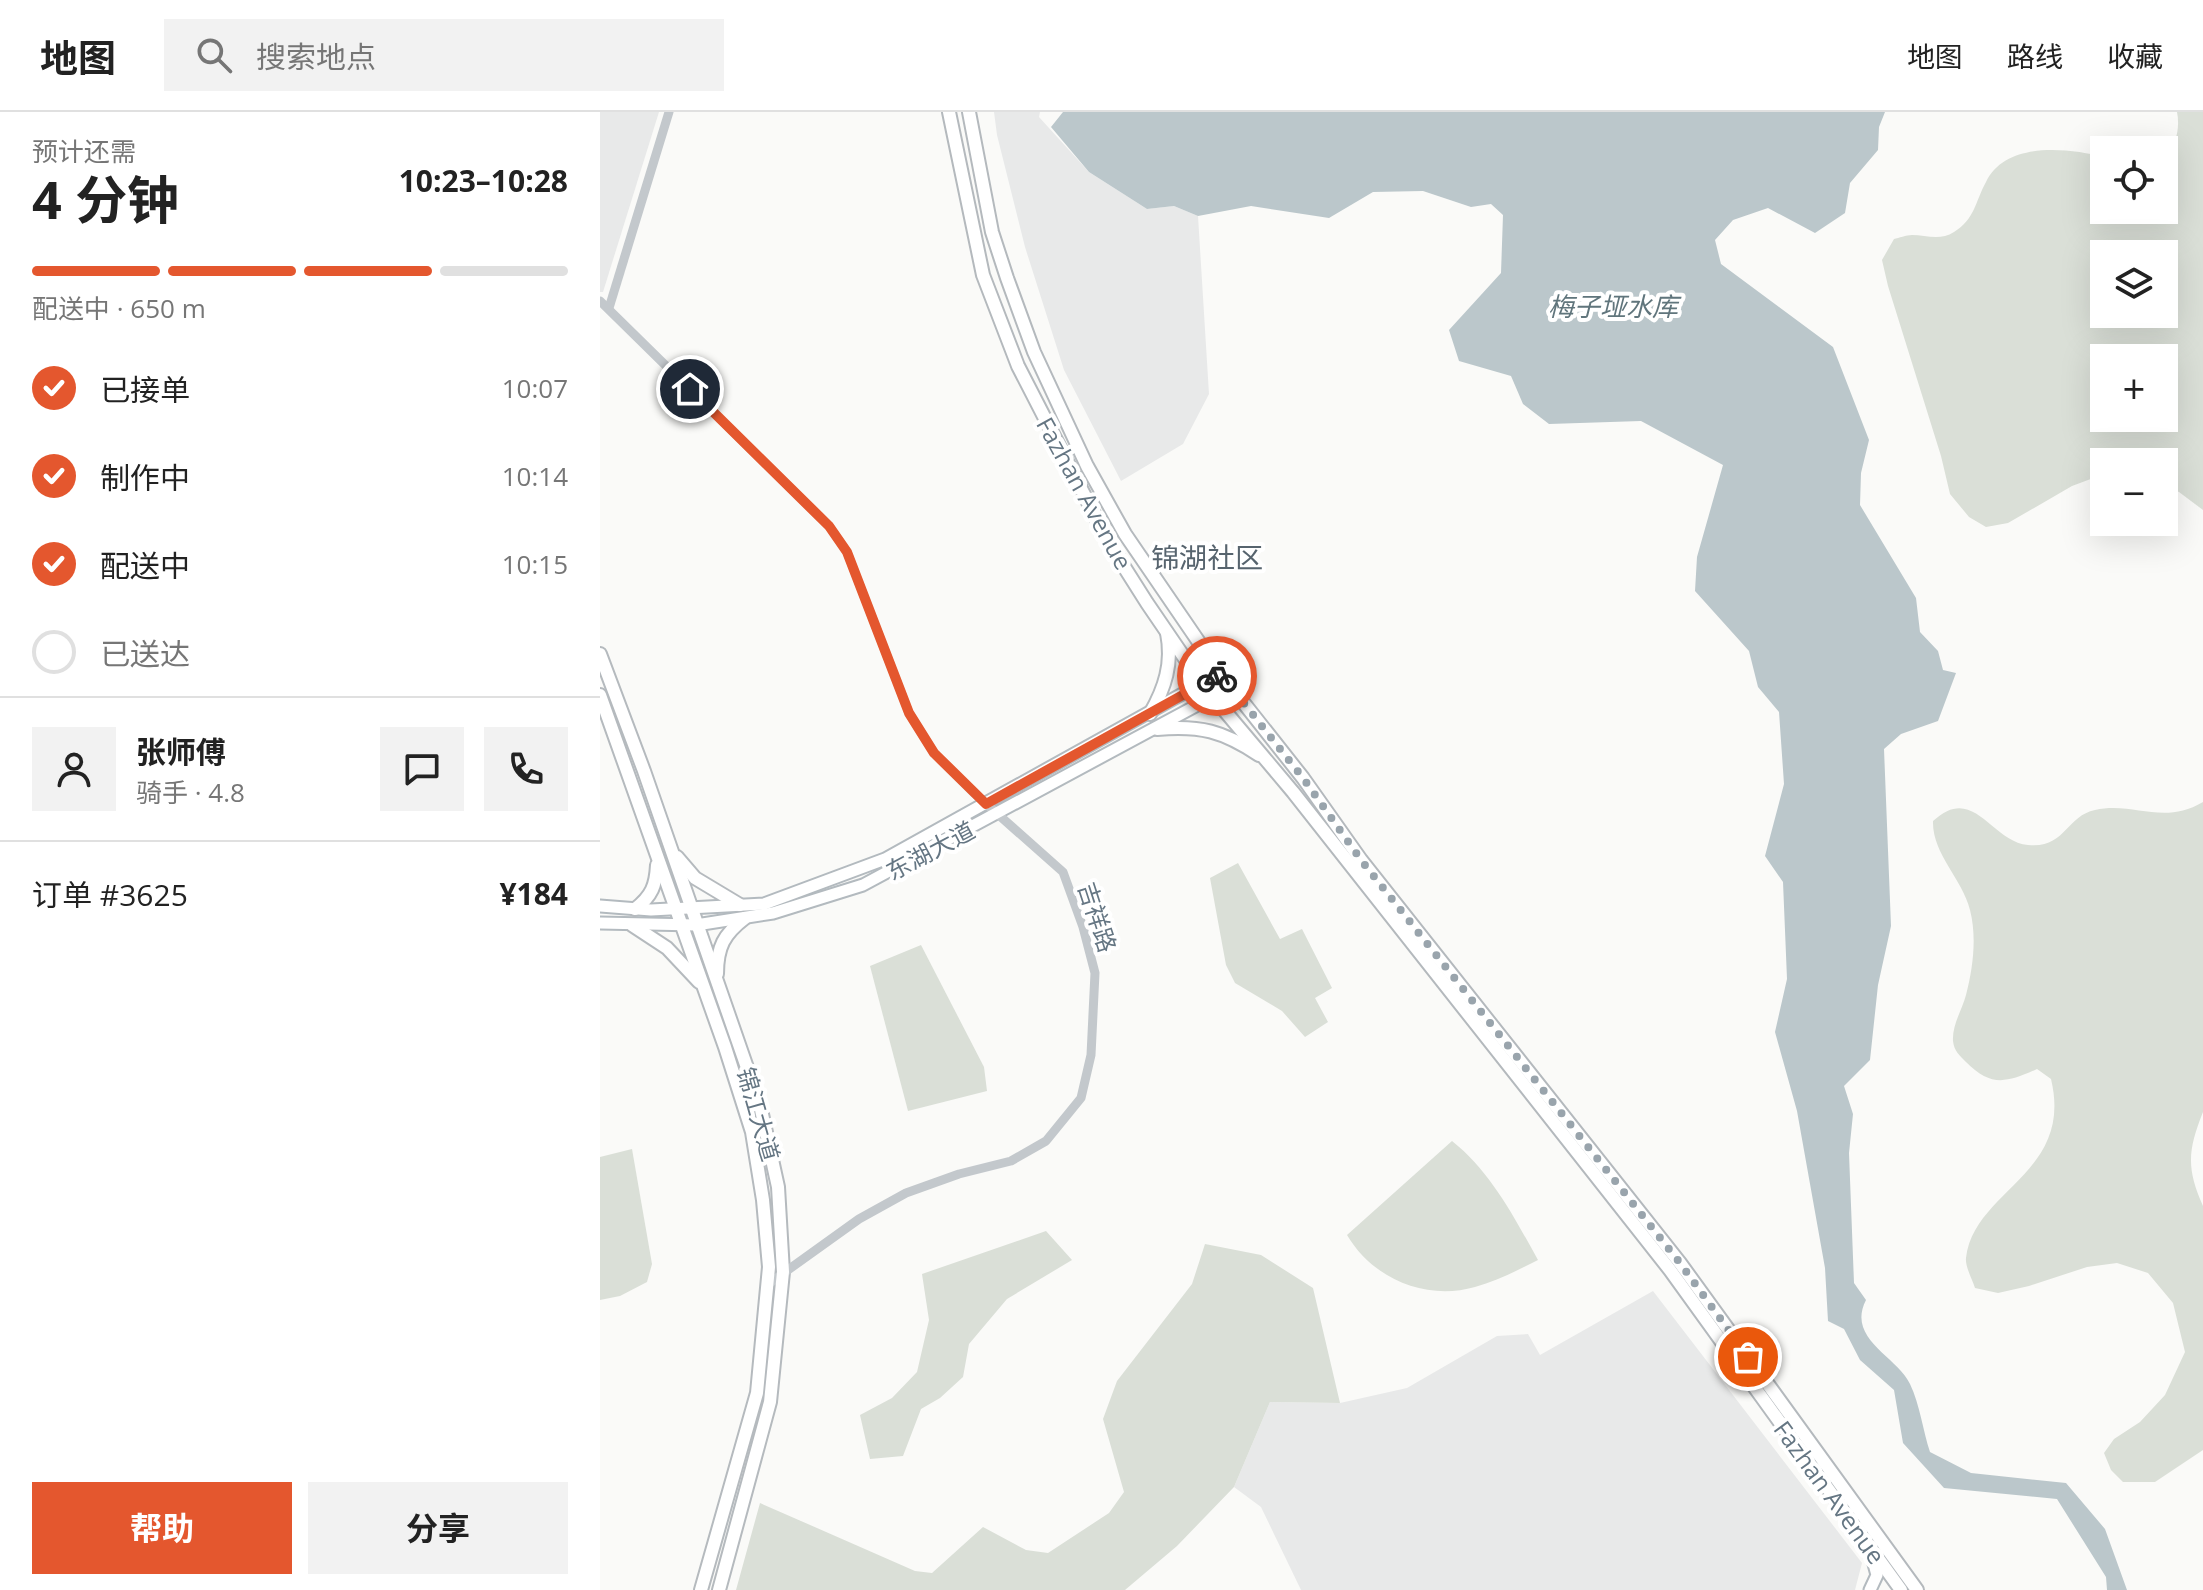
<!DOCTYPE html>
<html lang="zh">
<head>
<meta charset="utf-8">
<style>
	:root { --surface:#fff; --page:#f2f2f2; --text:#222; --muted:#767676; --line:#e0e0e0; --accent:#e4572e }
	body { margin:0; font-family:"Open Sans","Noto Sans SC",sans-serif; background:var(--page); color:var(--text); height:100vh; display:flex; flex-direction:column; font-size:30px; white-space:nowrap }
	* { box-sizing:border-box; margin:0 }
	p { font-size:26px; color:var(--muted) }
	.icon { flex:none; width:44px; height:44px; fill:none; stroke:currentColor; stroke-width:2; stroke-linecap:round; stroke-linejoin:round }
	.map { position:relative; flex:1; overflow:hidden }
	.panel { display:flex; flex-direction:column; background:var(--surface); width:600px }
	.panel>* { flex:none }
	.buttons { position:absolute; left:1490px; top:24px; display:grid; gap:16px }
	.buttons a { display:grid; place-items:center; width:88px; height:88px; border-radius:0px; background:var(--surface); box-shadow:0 8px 32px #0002; font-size:40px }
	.pin { position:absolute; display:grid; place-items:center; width:68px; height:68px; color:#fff; margin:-34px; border:4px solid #fff; border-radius:50%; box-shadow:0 2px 8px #0007 }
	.courier { position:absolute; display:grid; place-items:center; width:80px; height:80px; margin:-40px; border:6px solid #e4572e; border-radius:50%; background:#fff; color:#222; box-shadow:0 2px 10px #0007 }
	.summary em { font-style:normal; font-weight:700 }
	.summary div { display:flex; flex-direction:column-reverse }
	.summary { display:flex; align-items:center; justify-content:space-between; height:136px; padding:0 32px }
	h1 { font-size:52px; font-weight:700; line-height:60px }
	.bar { display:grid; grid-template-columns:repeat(4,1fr); gap:12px 8px; align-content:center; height:96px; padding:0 32px }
	.bar i { height:10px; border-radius:6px; background:var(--line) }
	.bar .active { background:var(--accent) }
	.bar p { grid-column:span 4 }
	.line { display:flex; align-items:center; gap:20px; padding:0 32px; border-top:2px solid var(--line) }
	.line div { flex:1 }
	.round { display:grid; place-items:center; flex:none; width:84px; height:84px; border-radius:0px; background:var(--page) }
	ol { padding:0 32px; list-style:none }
	li { display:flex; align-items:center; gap:24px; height:88px }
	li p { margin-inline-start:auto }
	li .icon { padding:8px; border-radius:50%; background:var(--accent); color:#fff; stroke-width:4 }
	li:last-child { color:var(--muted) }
	li i { width:44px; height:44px; border:4px solid var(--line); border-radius:50% }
	.button { display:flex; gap:16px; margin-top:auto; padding:16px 32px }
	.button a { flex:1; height:92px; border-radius:0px; background:var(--accent); color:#fff; font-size:32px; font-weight:700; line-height:92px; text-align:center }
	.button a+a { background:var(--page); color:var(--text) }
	header { display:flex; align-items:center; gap:48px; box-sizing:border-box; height:112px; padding:0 40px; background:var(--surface); border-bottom:2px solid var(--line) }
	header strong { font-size:38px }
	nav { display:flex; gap:44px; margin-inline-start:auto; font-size:28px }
	.search { width:560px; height:72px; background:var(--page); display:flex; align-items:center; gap:20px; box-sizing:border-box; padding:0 28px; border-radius:0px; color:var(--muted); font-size:30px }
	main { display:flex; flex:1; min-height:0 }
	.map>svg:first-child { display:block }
	.built { fill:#e8e9e9 }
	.green { fill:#dadfd7; fill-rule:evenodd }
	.water { fill:#bbc7cb }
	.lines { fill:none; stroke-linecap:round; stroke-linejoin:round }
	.secondary-casing { stroke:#b3babf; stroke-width:15 }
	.primary-casing { stroke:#b5babe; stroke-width:16 }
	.trunk-casing { stroke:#b4b9bd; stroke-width:16 }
	.tertiary { stroke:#c3c8cc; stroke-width:9 }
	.secondary { stroke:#fff; stroke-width:11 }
	.primary { stroke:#fff; stroke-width:12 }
	.trunk { stroke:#fff; stroke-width:12 }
	.done { stroke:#99a4ac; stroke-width:8; stroke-dasharray:0 14.4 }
	.route { stroke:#e4572e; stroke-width:10 }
	.labels { text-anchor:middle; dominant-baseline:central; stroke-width:8; stroke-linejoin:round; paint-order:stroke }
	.street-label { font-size:24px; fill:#657683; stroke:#fff }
	.water-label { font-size:26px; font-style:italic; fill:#60757c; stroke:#fff }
	.quarter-label { font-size:28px; fill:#57646e; stroke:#fff }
</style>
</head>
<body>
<header>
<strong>地图</strong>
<div class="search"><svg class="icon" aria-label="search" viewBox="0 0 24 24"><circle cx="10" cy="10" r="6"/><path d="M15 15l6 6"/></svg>搜索地点</div>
<nav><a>地图</a><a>路线</a><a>收藏</a></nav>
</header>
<main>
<section class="panel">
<div class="summary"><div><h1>4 分钟</h1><p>预计还需</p></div><em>10:23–10:28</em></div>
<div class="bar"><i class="active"></i><i class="active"></i><i class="active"></i><i></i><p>配送中 · 650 m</p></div>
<ol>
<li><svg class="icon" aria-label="check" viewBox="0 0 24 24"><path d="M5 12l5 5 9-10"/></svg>已接单<p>10:07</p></li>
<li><svg class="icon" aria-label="check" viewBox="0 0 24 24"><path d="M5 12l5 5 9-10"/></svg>制作中<p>10:14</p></li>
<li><svg class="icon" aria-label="check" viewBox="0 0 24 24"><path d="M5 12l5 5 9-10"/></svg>配送中<p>10:15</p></li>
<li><i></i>已送达</li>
</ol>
<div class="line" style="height:144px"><a class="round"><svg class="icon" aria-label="person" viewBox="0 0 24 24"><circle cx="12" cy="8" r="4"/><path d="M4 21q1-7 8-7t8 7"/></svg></a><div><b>张师傅</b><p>骑手 · 4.8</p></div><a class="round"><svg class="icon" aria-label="chat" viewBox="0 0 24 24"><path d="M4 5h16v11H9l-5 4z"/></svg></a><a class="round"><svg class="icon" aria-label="phone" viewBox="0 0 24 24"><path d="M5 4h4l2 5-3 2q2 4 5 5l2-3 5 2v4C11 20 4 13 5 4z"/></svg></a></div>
<div class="line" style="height:104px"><div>订单 #3625</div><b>¥184</b></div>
<div class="button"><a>帮助</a><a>分享</a></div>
</section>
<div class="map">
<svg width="1603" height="1478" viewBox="0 0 1603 1478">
	<rect width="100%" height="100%" fill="#fafaf8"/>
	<g class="built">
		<polygon points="0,0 59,0 3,180 0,180"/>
		<polygon points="394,0 440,0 439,5 489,60 547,97 574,94 598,104 609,282 583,332 521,369 464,258 425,135 397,23"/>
		<polygon points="1053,1179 1262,1451 1255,1478 701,1478 661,1395 634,1375 670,1290 740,1291 807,1276 897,1224 928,1222 940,1243"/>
	</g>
	<g class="green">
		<path d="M1577 0H1603V398L1579 380 1564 374V350H1504V362L1472 374 1408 411 1386 415 1369 405 1350 382 1341 344 1288 174 1282 148 1294 127C1299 126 1306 123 1312 123 1326 123 1340 129 1354 120 1375 107 1375 90 1386 70 1406 29 1467 36 1504 45V98H1564V43C1577 35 1580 14 1577 0ZM1504 142H1564V202H1504ZM1564 246V306H1504V246Z"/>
		<path d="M1603 690V1000C1588 1038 1586 1056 1603 1094V1338L1555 1370H1523L1511 1358 1504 1341 1514 1327 1540 1310 1565 1283 1585 1240 1573 1191 1548 1161 1517 1151 1487 1155 1429 1174 1398 1181 1375 1176C1372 1167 1365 1154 1366 1146 1374 1078 1474 1062 1451 967L1437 957C1406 971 1391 975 1366 950 1360 944 1354 939 1353 929 1352 913 1362 898 1366 883 1373 856 1377 825 1370 798 1362 766 1332 742 1333 709 1374 671 1390 729 1428 733 1465 737 1466 704 1495 698 1533 689 1563 714 1603 690Z"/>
		<polygon points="638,751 680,827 702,817 732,876 715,886 728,910 705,925 682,899 635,871 626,853 610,766"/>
		<polygon points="321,833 384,955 387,979 308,999 270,854"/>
		<path d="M852 1029C891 1060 914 1105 938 1148 918 1158 897 1169 875 1175 826 1189 773 1167 747 1123Z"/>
		<polygon points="32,1037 52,1152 47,1170 20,1184 0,1188 0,1045"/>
		<polygon points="446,1119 472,1148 407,1187 369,1232 363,1265 340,1286 321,1297 303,1344 270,1347 260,1303 292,1286 317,1260 329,1208 322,1162"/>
		<polygon points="605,1132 661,1143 713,1176 740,1291 670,1290 634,1375 577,1434 525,1478 136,1478 160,1391 315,1459 332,1461 383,1415 426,1438 448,1441 509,1401 524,1380 503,1307 517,1269 592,1172"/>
	</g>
	<path class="water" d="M463 0H1285L1279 15 1278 38 1250 71 1245 101 1215 121 1168 96 1133 108 1115 128 1121 152 1233 235 1269 328 1261 361 1260 393 1316 486 1320 520 1338 539 1343 558 1356 561 1338 609 1301 622 1284 637 1291 814 1278 873 1270 948 1244 974 1253 1002 1249 1041 1254 1171 1266 1188C1246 1227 1297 1244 1310 1272 1320 1293 1323 1319 1330 1340L1371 1361 1466 1371 1505 1417 1527 1478H1507L1506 1465 1457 1387 1344 1376 1303 1331 1294 1278 1260 1248 1244 1217 1228 1209 1225 1156 1197 999 1175 920 1187 867 1183 770 1165 744 1184 672 1179 600 1158 575 1149 539 1095 479 1097 445 1123 353 1041 309 949 312 923 292 911 264 859 249 849 218 901 161 903 103 891 92 871 95 823 79 773 80 729 106 651 94 598 104 574 94 547 97 489 60 451 15Z"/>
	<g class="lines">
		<defs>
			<g id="secondary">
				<polyline points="0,794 51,798 164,792 285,747 620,561"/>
				<polyline points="0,811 96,813 173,801 263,773 631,575"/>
				<polyline points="1270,1478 1277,1463 1271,1441"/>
			</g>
			<g id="primary">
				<polyline points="0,542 44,659 160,993 178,1075 183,1160 170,1290 119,1478"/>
				<polyline points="0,583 125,935 152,1020 163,1088 169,1155 157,1281 101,1478"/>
				<path d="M550 602C565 576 573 551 567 521"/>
				<path d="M557 617C600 613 623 619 659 643"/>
				<polyline points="77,745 95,766 140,793"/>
				<path d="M35 797C52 784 56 773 57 753"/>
				<polyline points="32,813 67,836 99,870"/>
				<path d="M117 862C117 835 124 822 145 806"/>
			</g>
			<g id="trunk">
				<polyline points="349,0 383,163 418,254 509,431 547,491 603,573 693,680 1070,1158 1301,1478"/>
				<polyline points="369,0 392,120 407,166 434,240 487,354 525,422 620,561 703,666 761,748 1080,1151 1317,1478"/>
			</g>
		</defs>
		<use href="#secondary" class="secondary-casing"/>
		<use href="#primary" class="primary-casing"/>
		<use href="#trunk" class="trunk-casing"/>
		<g class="tertiary">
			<polyline points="0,189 229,414 247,440 309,601 334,641 375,682 463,760 483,815 495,861 491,943 481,986 446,1029 411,1049 359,1062 306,1081 259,1107 167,1173"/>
			<polyline points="9,196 69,0"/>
		</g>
		<use href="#secondary" class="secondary"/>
		<use href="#primary" class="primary"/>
		<use href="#trunk" class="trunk"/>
	</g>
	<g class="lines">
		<polyline class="done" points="617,564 620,561 703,666 761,748 1080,1151 1148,1245"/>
		<polyline class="route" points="90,277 229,414 247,440 309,601 334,641 386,692 617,564"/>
	</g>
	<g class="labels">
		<g class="street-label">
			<text transform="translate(485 381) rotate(61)">Fazhan Avenue</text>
			<text transform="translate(330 738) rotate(-28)">东湖大道</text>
			<text transform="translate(498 805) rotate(72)">吉祥路</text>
			<text transform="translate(159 1002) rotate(74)">锦江大道</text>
			<text transform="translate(1230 1380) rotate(54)">Fazhan Avenue</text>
		</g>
		<g class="water-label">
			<text x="1013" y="194">梅子垭水库</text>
		</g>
		<g class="quarter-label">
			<text x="607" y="445">锦湖社区</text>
		</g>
	</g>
</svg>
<div class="buttons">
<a><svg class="icon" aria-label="locate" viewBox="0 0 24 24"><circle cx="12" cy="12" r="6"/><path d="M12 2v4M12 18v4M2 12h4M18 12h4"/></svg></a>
<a><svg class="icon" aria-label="layers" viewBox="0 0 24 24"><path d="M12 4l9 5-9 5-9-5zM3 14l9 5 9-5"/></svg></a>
<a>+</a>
<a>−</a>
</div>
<div class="pin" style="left:1148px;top:1245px;background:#ea580c"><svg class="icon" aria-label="bag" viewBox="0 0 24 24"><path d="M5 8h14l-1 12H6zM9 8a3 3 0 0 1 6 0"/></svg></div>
<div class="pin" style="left:90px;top:277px;background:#1f2937"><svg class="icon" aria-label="home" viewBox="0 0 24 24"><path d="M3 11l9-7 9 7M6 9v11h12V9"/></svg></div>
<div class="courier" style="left:617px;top:564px"><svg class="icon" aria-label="bike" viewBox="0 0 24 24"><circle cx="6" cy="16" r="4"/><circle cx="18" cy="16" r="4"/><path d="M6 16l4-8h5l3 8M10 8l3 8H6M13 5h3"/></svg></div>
</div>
</main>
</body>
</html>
